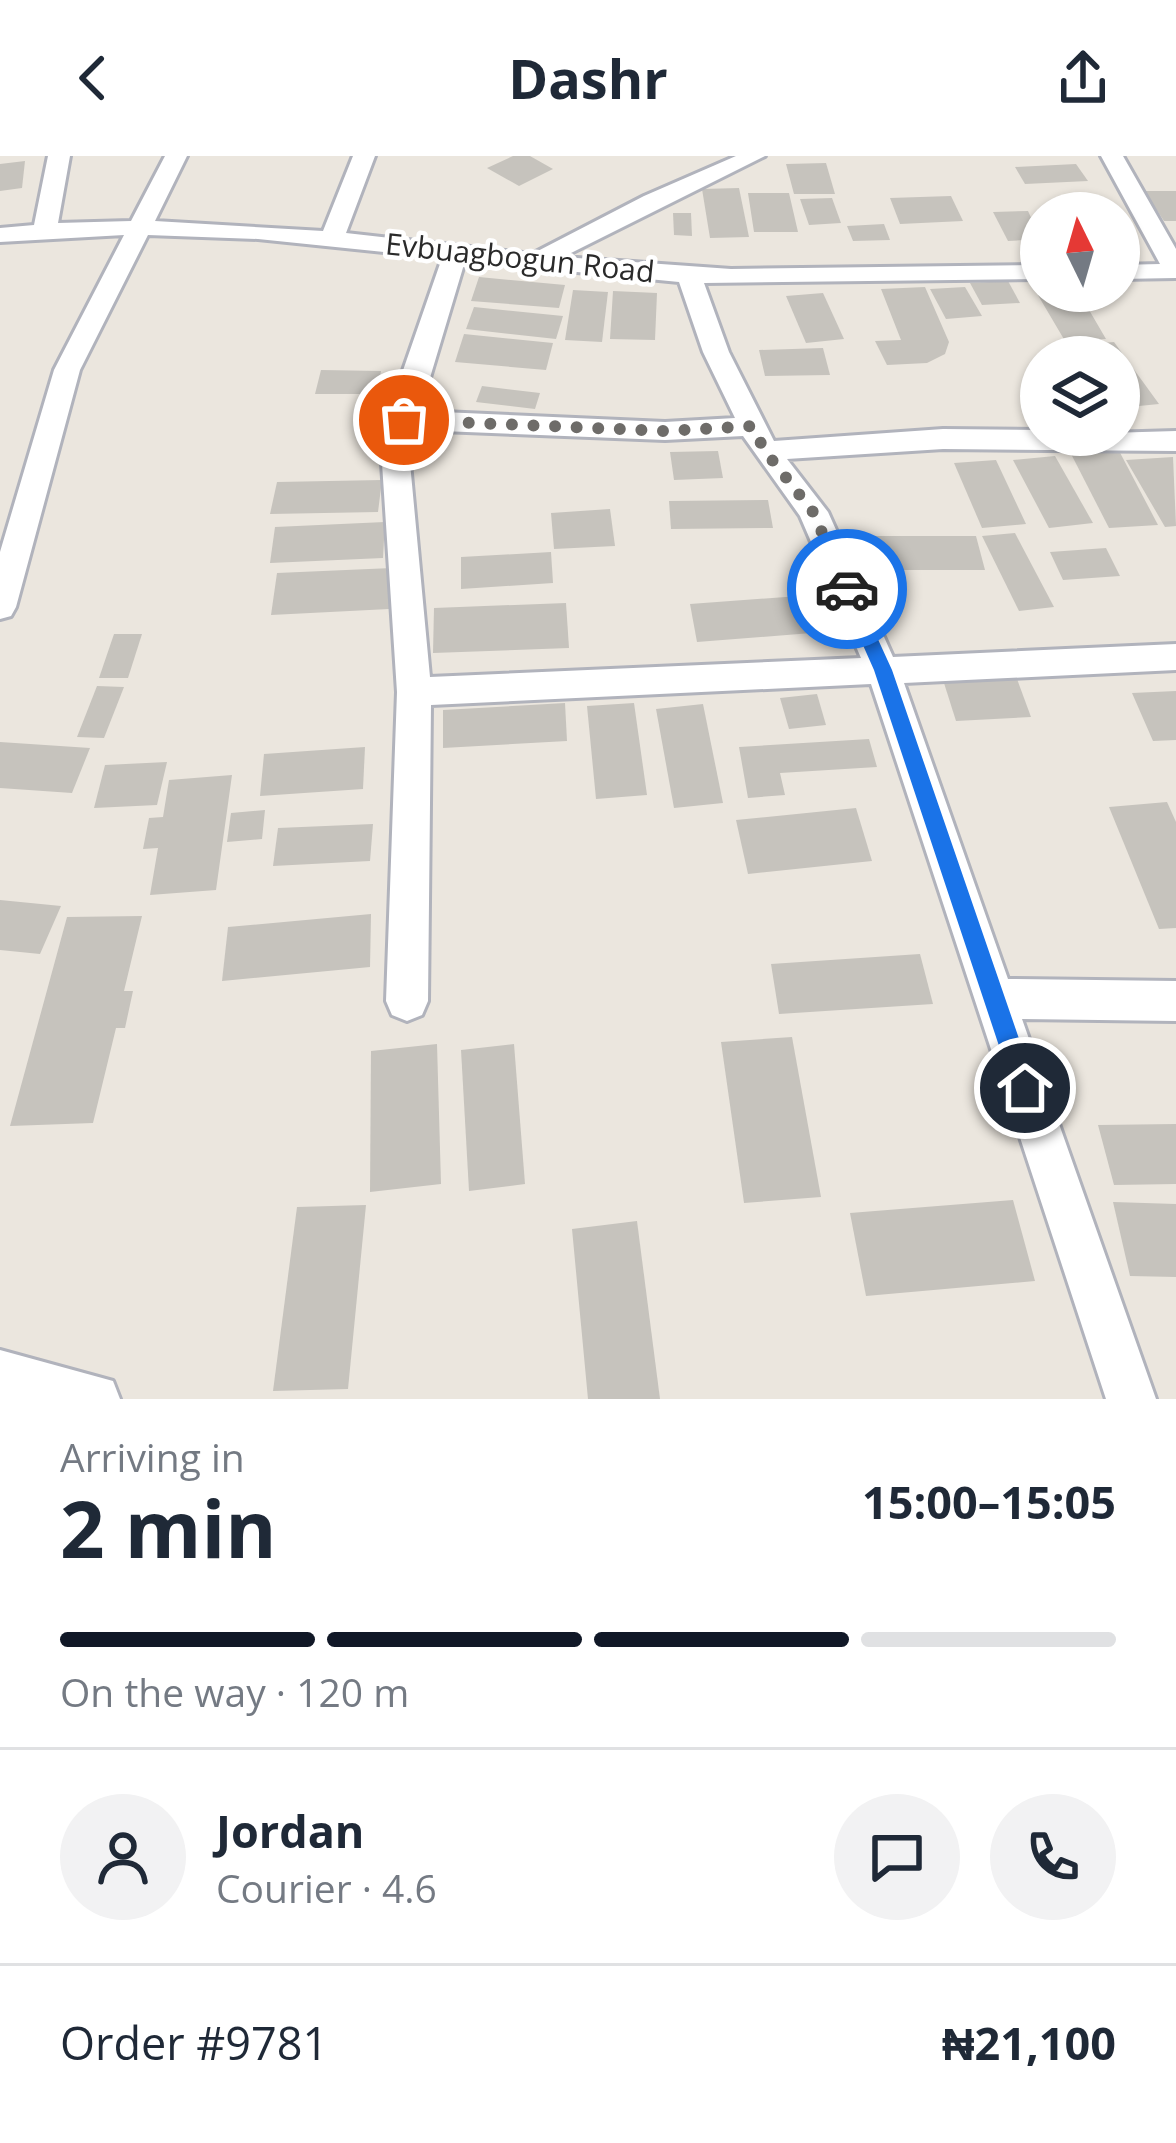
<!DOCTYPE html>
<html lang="en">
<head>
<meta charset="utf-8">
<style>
	:root { --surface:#fff; --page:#f2f2f3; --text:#1f2937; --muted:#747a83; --line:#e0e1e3; --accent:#111827 }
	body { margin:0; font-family:"Open Sans",sans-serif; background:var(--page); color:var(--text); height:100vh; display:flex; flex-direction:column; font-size:45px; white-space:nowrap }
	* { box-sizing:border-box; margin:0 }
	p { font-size:39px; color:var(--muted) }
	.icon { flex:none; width:66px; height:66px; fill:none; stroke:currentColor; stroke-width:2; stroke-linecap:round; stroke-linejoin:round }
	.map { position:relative; height:1243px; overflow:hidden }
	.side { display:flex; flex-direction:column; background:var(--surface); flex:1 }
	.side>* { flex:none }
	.needle { width:78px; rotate:355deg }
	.fabs { position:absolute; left:1020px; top:36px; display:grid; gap:24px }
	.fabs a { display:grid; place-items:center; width:120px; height:120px; border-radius:50%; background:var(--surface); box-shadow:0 3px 9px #0004; font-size:60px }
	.pin { position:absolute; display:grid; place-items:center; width:102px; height:102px; color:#fff; margin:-51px; border:6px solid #fff; border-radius:50%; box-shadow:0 3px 12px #0007 }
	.courier { position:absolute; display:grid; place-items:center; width:120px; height:120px; margin:-60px; border:9px solid #1a73e8; border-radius:50%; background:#fff; color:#222; box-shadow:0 3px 15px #0007 }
	.summary em { font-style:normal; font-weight:700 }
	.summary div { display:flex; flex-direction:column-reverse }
	.summary { display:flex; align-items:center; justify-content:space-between; height:204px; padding:0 60px }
	h1 { font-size:78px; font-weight:700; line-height:90px }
	.bar { display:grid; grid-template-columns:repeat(4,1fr); gap:18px 12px; align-content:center; height:144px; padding:0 60px }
	.bar i { height:15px; border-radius:9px; background:var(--line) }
	.bar .current { background:var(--accent) }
	.bar p { grid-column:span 4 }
	.line { display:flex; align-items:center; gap:30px; padding:0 60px; border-top:3px solid var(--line) }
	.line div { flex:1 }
	.round { display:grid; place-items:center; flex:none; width:126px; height:126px; border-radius:63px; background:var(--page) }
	header { display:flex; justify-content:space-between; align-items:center; height:156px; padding:0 60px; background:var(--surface); font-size:54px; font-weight:700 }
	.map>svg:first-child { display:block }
	.building { fill:#c6c3bd }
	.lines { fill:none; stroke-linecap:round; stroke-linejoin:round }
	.minor-casing { stroke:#b1b3bc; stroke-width:6 }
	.minor { fill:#fff; fill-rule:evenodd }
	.route { fill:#1a73e8 }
	.done { stroke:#6e6c69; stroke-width:12; stroke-dasharray:0 21.6 }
	.labels { text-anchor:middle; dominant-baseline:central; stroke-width:9; stroke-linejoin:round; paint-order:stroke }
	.far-street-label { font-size:30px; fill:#2a2a2a; stroke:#fff }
</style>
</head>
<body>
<header><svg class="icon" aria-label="back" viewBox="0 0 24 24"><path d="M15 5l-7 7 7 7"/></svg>Dashr<svg class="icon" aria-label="share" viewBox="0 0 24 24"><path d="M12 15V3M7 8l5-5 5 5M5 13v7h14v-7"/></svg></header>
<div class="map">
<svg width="1176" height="1243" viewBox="0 0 1176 1243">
	<rect width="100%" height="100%" fill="#ebe6de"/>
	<g class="building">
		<polygon points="513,0 530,0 553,13 519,30 487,12"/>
		<polygon points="25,5 22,32 0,35 0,8"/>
		<polygon points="826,7 835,38 794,38 786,8"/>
		<polygon points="1076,8 1088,25 1025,28 1015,11"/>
		<polygon points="739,32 749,81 710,82 702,33"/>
		<polygon points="1144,35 1176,35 1176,65 1164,65"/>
		<polygon points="748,37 789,37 798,76 754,76"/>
		<polygon points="951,40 963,65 900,68 890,42"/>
		<polygon points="832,42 841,67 809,69 800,43"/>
		<polygon points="1028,55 1041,83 1008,85 993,56"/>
		<polygon points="673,57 691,57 692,80 674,79"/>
		<polygon points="884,68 890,84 853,85 847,70"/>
		<polygon points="479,121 565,129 559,152 471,145"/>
		<polygon points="1008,125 1020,147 982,149 970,127"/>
		<polygon points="1041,128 1041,135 1078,135 1106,183 1065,185 1032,129"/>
		<polygon points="925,131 949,186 945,198 927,207 887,209 875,185 901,184 881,133"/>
		<polygon points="965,131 982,160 946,163 930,133"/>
		<polygon points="573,134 608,136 602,186 565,184"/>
		<polygon points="613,135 657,137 655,184 610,183"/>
		<polygon points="823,137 844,183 806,187 786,140"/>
		<polygon points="474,151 563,160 556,183 466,173"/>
		<polygon points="464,178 553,187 546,214 455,206"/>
		<polygon points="1114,186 1159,248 1119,252 1119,201 1076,201 1069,190"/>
		<polygon points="823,192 830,219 765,220 759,194"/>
		<polygon points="321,214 381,215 377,238 315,238"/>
		<polygon points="482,230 540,237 535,253 476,246"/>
		<polygon points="1116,289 1158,369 1109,372 1068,292"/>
		<polygon points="718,295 723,322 674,324 670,296"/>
		<polygon points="1055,300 1093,367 1049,372 1013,304"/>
		<polygon points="1173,301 1176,370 1165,371 1126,304"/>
		<polygon points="996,304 1026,368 982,372 954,307"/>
		<polygon points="382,324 378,356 270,358 277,326"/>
		<polygon points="768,344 773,372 671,373 669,345"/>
		<polygon points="610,353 615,390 554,393 551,357"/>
		<polygon points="385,366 383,402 270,407 275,371"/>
		<polygon points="1015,377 1054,451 1019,455 982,380"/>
		<polygon points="873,380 976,380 985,414 880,414"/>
		<polygon points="1106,392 1120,420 1063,424 1050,396"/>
		<polygon points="551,396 553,427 461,433 461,401"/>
		<polygon points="392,412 389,453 271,459 277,417"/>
		<polygon points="813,439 824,476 697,486 690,448"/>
		<polygon points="566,447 569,492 433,497 434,452"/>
		<polygon points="114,478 142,478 128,522 99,522"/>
		<polygon points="1017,523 1031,561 956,565 944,527"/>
		<polygon points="97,530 124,531 104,582 77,581"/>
		<polygon points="1176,535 1176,584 1153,585 1132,537"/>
		<polygon points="817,538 826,569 789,573 780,542"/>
		<polygon points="565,547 567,585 443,592 443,554"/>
		<polygon points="634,547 647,639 596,643 587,550"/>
		<polygon points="703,548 723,647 674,652 656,553"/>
		<polygon points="869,583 877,611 780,617 785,639 748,642 739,591"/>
		<polygon points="0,586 90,592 72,637 0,632"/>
		<polygon points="365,591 363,633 260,640 264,598"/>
		<polygon points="167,606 157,649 94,652 105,609"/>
		<polygon points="232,619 216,734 150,739 158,692 143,693 149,662 163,661 169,624"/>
		<polygon points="1167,646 1176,666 1176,772 1159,773 1109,651"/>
		<polygon points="856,652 872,705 748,718 736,664"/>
		<polygon points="265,654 262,683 227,686 231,657"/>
		<polygon points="373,668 370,705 273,710 278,672"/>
		<polygon points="0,744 61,750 40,798 0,794"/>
		<polygon points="371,758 370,811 222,825 228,771"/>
		<polygon points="142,760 124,835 133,835 125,872 116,872 93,967 10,970 67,761"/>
		<polygon points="920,798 933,848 779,858 771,808"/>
		<polygon points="792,881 821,1041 744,1047 721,886"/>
		<polygon points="437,888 441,1028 370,1036 371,895"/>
		<polygon points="514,888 525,1028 469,1035 461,894"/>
		<polygon points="1176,968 1176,1028 1114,1029 1098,969"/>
		<polygon points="1013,1044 1035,1125 866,1140 850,1057"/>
		<polygon points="1113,1046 1176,1048 1176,1121 1130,1120"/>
		<polygon points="366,1049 348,1233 273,1235 297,1051"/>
		<polygon points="637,1065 660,1243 588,1243 572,1073"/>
	</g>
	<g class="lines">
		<defs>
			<g id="minor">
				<path d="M48 0H70L58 67 131 65 165 0H187L155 65 323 75 353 0H375L346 77 532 98 644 40 736 0H765L563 101 731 113 1041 109V123L704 127 729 196 774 285 943 273 1041 274V279L1176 275V295L943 293 787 303 828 356 893 501 1176 488V514L904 527 1008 823 1176 825V865L1022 863 1156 1243H1106L871 528 431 549 428 845 422 859 407 865 392 859 386 845 397 536 382 307 399 226 442 102 258 83 148 79 80 214 16 451 11 460 0 463V396L54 214 124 79 0 86V72L34 69ZM465 105 679 126 703 196 735 262 665 266 420 255ZM417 274 665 284 743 280 800 360 861 502 430 521 410 307Z"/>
				<polygon points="1101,0 1123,0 1176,93 1176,122 1119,123 1119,109 1160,108"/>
				<polygon points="0,1194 113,1225 120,1243 0,1243"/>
			</g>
		</defs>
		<use href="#minor" class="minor-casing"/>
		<use href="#minor" class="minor"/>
	</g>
	<polygon class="route" points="847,426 855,433 892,514 1036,932 1025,943 1013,932 874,514 838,433"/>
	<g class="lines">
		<polyline class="done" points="404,264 665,275 752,270 765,295 813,356 847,433"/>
	</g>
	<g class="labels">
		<g class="far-street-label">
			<text transform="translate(520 101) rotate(6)">Evbuagbogun Road</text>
		</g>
	</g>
</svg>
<div class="fabs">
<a><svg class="needle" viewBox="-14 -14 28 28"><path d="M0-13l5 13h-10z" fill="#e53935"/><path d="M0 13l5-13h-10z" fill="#747a83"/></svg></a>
<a><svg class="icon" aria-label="layers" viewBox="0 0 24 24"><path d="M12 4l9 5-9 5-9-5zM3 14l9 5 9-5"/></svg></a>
</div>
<div class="pin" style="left:404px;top:264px;background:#ea580c"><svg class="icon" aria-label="bag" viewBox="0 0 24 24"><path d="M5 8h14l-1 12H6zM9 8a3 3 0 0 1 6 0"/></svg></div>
<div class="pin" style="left:1025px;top:932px;background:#1f2937"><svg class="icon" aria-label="home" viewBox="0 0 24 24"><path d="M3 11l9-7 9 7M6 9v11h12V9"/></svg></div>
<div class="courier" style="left:847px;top:433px"><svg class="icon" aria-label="car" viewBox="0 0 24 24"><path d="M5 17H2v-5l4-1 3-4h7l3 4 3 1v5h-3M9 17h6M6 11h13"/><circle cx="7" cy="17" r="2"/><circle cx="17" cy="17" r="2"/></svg></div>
</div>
<section class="side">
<div class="summary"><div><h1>2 min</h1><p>Arriving in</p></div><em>15:00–15:05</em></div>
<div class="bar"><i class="current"></i><i class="current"></i><i class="current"></i><i></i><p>On the way · 120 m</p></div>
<div class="line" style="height:216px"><a class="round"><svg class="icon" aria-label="person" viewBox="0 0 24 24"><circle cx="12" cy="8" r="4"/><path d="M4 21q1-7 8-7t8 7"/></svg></a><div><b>Jordan</b><p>Courier · 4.6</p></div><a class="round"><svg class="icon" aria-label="chat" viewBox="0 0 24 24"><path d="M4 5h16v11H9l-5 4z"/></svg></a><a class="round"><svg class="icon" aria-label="phone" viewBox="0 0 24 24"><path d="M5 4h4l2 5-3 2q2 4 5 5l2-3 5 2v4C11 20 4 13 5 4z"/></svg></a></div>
<div class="line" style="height:156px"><div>Order #9781</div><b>₦21,100</b></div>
</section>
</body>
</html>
